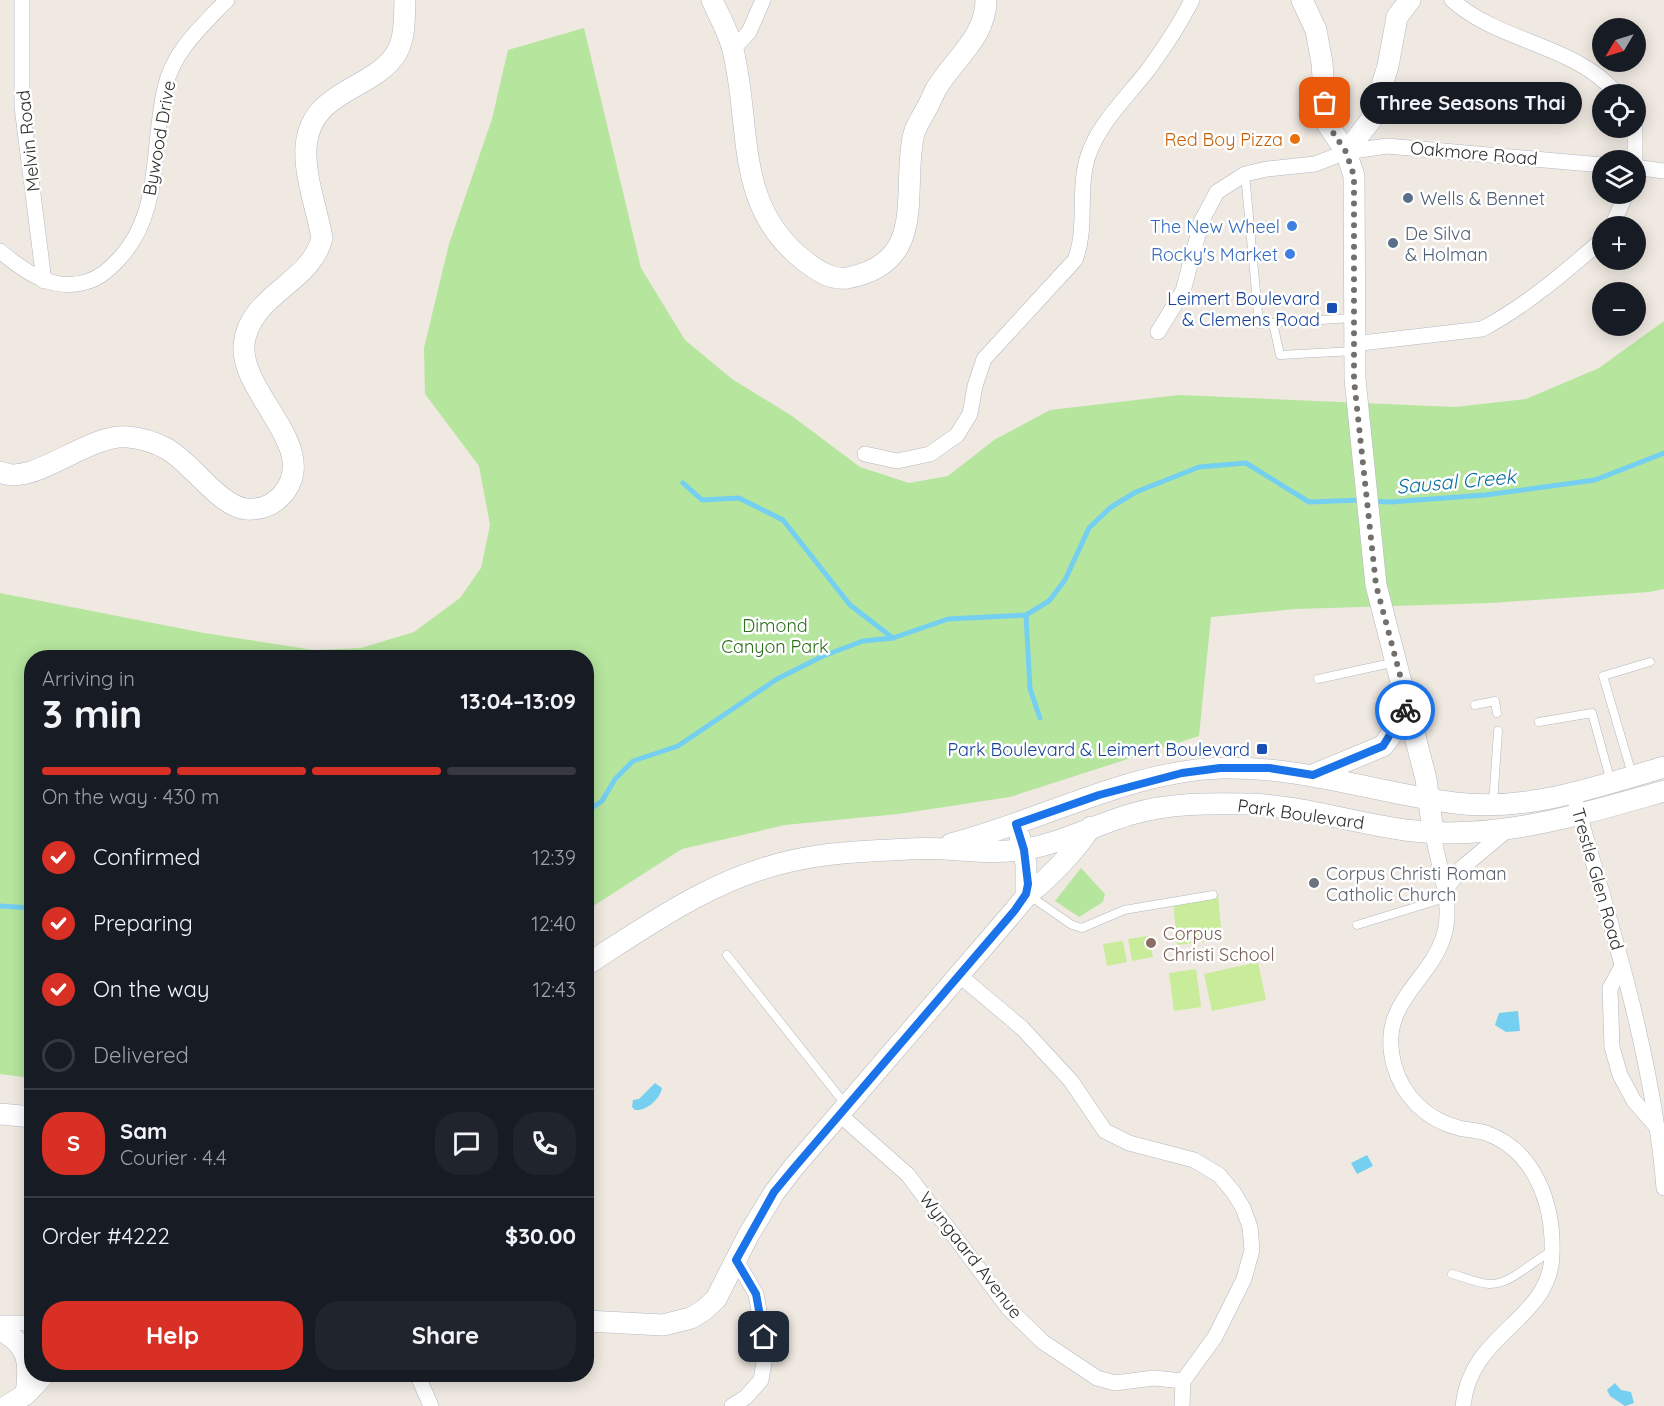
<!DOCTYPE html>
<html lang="en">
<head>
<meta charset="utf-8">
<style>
	:root { --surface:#171b24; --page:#20242c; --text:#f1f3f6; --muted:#9ea1a6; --line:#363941; --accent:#d93025 }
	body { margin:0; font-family:Quicksand,sans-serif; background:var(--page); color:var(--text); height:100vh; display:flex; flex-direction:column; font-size:22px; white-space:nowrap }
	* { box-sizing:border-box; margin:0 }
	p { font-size:20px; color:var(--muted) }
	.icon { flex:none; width:33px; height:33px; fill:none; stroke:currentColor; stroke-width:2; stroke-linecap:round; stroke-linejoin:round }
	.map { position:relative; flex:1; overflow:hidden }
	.sheet { position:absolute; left:24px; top:650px; width:570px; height:732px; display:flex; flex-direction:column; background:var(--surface); border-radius:24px; box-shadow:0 3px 15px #0003 }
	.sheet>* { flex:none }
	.needle { width:39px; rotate:232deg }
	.controls { position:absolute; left:1592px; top:18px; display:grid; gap:12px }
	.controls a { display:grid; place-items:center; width:54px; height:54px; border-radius:50%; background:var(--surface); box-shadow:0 3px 15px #0003; font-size:30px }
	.pin { position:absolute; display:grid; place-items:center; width:51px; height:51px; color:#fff; margin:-26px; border-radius:12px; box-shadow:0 3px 9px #0006 }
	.courier { position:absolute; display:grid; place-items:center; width:60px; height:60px; margin:-30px; border:4px solid #1a73e8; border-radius:50%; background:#fff; color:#222; box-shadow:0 2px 8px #0007 }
	.bubble { position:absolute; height:42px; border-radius:21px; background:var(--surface); box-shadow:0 3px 15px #0003; font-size:20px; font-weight:700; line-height:42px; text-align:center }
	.summary em { font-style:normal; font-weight:700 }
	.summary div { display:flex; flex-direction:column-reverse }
	.summary { display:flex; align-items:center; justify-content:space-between; height:102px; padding:0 18px }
	h1 { font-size:39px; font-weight:700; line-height:45px }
	.bar { display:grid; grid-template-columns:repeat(4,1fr); gap:9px 6px; align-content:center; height:72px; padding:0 18px }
	.bar i { height:8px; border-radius:4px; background:var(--line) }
	.bar .current { background:var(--accent) }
	.bar p { grid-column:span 4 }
	.line { display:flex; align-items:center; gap:15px; padding:0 18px; border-top:2px solid var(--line) }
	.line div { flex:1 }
	.round { display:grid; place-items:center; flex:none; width:63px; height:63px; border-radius:24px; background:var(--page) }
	ol { padding:0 18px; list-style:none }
	li { display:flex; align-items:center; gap:18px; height:66px }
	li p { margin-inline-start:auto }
	li .icon { padding:6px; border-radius:50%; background:var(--accent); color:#fff; stroke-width:4 }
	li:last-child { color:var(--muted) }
	li i { width:33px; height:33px; border:3px solid var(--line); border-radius:50% }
	.primary-button { display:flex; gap:12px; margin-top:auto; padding:12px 18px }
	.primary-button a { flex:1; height:69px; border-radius:24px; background:var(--accent); color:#fff; font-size:24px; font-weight:700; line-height:69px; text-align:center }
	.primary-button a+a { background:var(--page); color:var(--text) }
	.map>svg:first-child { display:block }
	.green { fill:#b6e59e }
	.pitch { fill:#c9ec9a }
	.water { fill:#75cff0 }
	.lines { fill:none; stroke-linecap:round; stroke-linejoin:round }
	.stream { stroke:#75cff0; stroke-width:5 }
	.lane-casing { stroke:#b4b7c1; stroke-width:9 }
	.street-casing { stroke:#b4b7c1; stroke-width:16 }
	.secondary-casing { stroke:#b4b7c1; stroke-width:22 }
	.lane { stroke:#fff; stroke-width:8 }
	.street { stroke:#fff; stroke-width:15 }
	.secondary { stroke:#fff; stroke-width:21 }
	.done { stroke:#726f6d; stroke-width:6; stroke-dasharray:0 10.8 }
	.route { stroke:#1a73e8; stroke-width:8 }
	.food-dot { fill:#e8710a; stroke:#fff; stroke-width:2 }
	.service-dot { fill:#5c6f8a; stroke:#fff; stroke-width:2 }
	.shop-dot { fill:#3f7fe0; stroke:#fff; stroke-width:2 }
	.transit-dot { fill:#1a4fb4; stroke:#fff; stroke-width:2 }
	.worship-dot { fill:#6b7280; stroke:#fff; stroke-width:2 }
	.education-dot { fill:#8d6e63; stroke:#fff; stroke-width:2 }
	.labels { text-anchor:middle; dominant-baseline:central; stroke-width:5; stroke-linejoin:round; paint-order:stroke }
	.street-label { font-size:18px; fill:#2e2e2e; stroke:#fff }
	.food-label { font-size:18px; fill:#c56008; stroke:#fff; text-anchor:end }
	.service-label { font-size:18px; fill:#4e5e75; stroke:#fff; text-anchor:start }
	.shop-label { font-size:18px; fill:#366cbe; stroke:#fff; text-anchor:end }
	.transit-label { font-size:18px; fill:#164399; stroke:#fff; text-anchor:end }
	.park-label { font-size:18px; fill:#2c6e1b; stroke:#fff }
	.worship-label { font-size:18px; fill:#5b616d; stroke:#fff; text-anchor:start }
	.education-label { font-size:18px; fill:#785e54; stroke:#fff; text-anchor:start }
	.water-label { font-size:20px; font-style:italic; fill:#0d6fa3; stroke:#fff }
</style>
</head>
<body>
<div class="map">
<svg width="1664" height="1406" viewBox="0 0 1664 1406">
	<rect width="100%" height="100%" fill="#efe9e1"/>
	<g class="green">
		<polygon points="584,28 641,268 685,340 732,379 792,416 860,467 909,483 948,476 994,440 1050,410 1179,395 1455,407 1526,399 1599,368 1664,321 1664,589 1649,592 1491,603 1296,609 1211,617 1199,736 1010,797 898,814 785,825 682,849 587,910 586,657 32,657 31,1078 0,1074 0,593 204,633 313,650 361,648 414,632 460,598 481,568 490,525 479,466 425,394 424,348 449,244 492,119 508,50"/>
		<polygon points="1081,868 1105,894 1103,902 1079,917 1055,901"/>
	</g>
	<g class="pitch">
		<polygon points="1218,895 1222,940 1177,945 1173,899"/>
		<polygon points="1148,936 1153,957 1132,961 1128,939"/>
		<polygon points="1123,941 1127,962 1107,966 1103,944"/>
		<polygon points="1258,962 1266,1000 1212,1011 1204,974"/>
		<polygon points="1196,969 1201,1007 1174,1011 1169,973"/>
	</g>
	<g class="water">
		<polygon points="1518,1011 1520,1031 1506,1032 1495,1025 1499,1013"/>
		<path d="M655 1083 662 1088C660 1099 647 1111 635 1110L632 1107 633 1100 639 1099Z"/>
		<polygon points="1367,1155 1373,1166 1357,1174 1351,1163"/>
		<polygon points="1615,1383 1621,1390 1631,1392 1634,1403 1625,1406 1610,1396 1607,1390"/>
	</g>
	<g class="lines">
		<g class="stream">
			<polyline points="683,483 702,500 739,498 783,520 850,605 893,638"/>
			<polyline points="1371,501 1391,502 1485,495 1595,480 1664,453"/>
			<polyline points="1026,615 1030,689 1040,718"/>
			<polyline points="586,812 602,801 615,779 633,761 678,746 777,679 823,656 863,641 893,638 948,619 1026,615 1049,601 1065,580 1089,528 1111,507 1136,492 1199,467 1246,463 1309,502 1362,500"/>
			<polyline points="0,906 32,908"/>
		</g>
		<defs>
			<g id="lane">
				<polyline points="1245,174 1259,324 1273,323"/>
				<polyline points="1352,318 1273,323 1280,355 1354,351"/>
				<polyline points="1318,679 1396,662"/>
				<polyline points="1475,705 1495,701 1497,713"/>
				<polyline points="1539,722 1592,713 1611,782"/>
				<polyline points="1632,774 1603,676 1650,662"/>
				<polyline points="1493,804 1498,731"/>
				<polyline points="1030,896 1072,925 1082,928 1124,910 1213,895"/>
				<polyline points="1357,925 1445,898"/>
				<polyline points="727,955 845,1104"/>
				<path d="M1452 1274C1464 1277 1477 1283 1489 1284 1512 1285 1532 1260 1553 1251"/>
			</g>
			<g id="street">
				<polyline points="22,0 22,107 44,281"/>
				<path d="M1452 0C1500 43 1575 44 1617 94"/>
				<polyline points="733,49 749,32 763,0"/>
				<polyline points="1635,127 1635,170"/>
				<polyline points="1635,167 1664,171"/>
				<polyline points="1612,226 1626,194"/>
				<path d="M0 251C26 273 55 293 89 281 101 277 109 269 118 260 163 213 151 146 165 88 173 51 202 26 227 0"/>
				<polyline points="1158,332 1183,291 1202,220 1217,192 1245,174 1267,169 1315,164 1346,152 1387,146 1602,165"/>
				<path d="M1353 344 1482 329C1526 306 1565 272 1602 240"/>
				<path d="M865 454 897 461 930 454 957 435 970 414 975 386 984 359 1075 260C1088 227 1077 190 1088 156 1099 123 1127 97 1148 70 1164 48 1180 24 1192 0"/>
				<path d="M1573 793C1610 922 1653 1053 1664 1188"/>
				<path d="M1433 832C1437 865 1454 902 1444 935 1430 983 1377 1002 1394 1065 1403 1097 1427 1120 1459 1128 1467 1130 1477 1130 1486 1133 1536 1151 1554 1206 1552 1255 1550 1321 1470 1332 1463 1406"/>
				<polyline points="1444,891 1463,867 1506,831"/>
				<polyline points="1622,966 1610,988 1612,1047 1620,1075 1634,1101 1656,1126"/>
				<polyline points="959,975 1022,1028 1071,1081 1105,1131 1129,1143 1194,1160 1219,1175 1234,1193 1243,1208 1250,1227 1252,1250 1244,1279 1215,1337 1183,1381 1182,1406"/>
				<polyline points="839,1114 908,1175 1009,1309 1043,1342 1097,1378 1115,1383 1154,1378 1183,1381"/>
				<polyline points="0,1323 32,1323"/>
				<polyline points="417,1374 431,1406"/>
				<polyline points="732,1406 746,1397 761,1380 766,1351 756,1294 736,1260"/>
			</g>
			<g id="secondary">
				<path d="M712 0C719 16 729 33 733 50 752 127 733 207 806 262 818 271 831 280 847 278 928 263 902 194 913 138 914 129 920 121 924 113 929 105 932 97 936 89 954 59 986 37 986 0"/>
				<polyline points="1302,0 1316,30 1322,63 1326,122 1346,152 1354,176 1355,379 1376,585 1426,779 1433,832"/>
				<polyline points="1346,152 1371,120 1388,66 1397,17 1410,0"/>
				<path d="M0 472C32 488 88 433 128 437 141 438 156 443 167 449 191 462 219 506 246 509 261 510 272 506 282 495 323 449 240 394 244 345 249 294 311 284 322 238 317 209 304 176 306 147 310 92 367 91 393 58 406 42 404 19 405 0"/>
				<polyline points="1313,775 1383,746 1397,727 1408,705"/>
				<polyline points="1020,838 1026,864 1026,894"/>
				<path d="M951 844C1041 821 1128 771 1222 768 1302 766 1377 793 1455 803 1527 812 1596 787 1664 767"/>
				<path d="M586 965C651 923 714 878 791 861 829 852 869 851 908 849 947 846 987 856 1026 849 1062 843 1097 824 1132 814 1169 803 1211 803 1250 804 1302 806 1353 823 1405 830 1494 842 1579 815 1664 791"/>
				<polyline points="0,1114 32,1117"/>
				<path d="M586 1321 663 1325 691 1318 704 1310 716 1299 749 1234 774 1193 793 1168 1015 910C1026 894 1035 890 1048 877 1064 862 1078 846 1091 827"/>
				<path d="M0 1330C30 1345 30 1364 26 1394"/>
				<polyline points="7,1406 26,1394 45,1374"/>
			</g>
		</defs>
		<use href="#lane" class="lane-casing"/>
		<use href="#street" class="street-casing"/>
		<use href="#secondary" class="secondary-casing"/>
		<use href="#lane" class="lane"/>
		<use href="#street" class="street"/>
		<use href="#secondary" class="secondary"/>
	</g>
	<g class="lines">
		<polyline class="done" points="1325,103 1326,122 1346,152 1354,176 1354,380 1376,585 1408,705 1405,710"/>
		<polyline class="route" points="764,1337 756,1294 736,1260 774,1192 794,1168 1015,910 1026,894 1028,884 1024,850 1016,824 1099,795 1182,773 1220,768 1269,768 1313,775 1383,746 1405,710"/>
	</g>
	<circle class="food-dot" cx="1295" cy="139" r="6"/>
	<g class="service-dot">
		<circle cx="1408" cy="198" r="6"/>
		<circle cx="1393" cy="243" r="6"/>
	</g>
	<g class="shop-dot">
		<circle cx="1292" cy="226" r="6"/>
		<circle cx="1290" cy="254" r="6"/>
	</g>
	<g class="transit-dot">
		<rect x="1326" y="302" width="12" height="12" rx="3"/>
		<rect x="1256" y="743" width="12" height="12" rx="3"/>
	</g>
	<circle class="worship-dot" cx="1314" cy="883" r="6"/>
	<circle class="education-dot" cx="1151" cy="943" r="6"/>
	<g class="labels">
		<g class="street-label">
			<text transform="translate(159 138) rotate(-80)">Bywood Drive</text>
			<text transform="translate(28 141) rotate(-96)">Melvin Road</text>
			<text transform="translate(1474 153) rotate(5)">Oakmore Road</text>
			<text transform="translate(1301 814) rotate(8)">Park Boulevard</text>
			<text transform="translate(1598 879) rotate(74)">Trestle Glen Road</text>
			<text transform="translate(971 1255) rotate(52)">Wyngaard Avenue</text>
		</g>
		<g class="food-label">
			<text x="1283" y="139">Red Boy Pizza</text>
		</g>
		<g class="service-label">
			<text x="1420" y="198">Wells &amp; Bennet</text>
			<text x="1405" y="233">De Silva<tspan x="1405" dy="21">&amp; Holman</tspan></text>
		</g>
		<g class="shop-label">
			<text x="1280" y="226">The New Wheel</text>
			<text x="1278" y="254">Rocky's Market</text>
		</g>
		<g class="transit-label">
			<text x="1320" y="298">Leimert Boulevard<tspan x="1320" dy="21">&amp; Clemens Road</tspan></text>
			<text x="1250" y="749">Park Boulevard &amp; Leimert Boulevard</text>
		</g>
		<g class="park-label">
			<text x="775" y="625">Dimond<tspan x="775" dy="21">Canyon Park</tspan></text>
		</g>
		<g class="worship-label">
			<text x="1326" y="873">Corpus Christi Roman<tspan x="1326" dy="21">Catholic Church</tspan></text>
		</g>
		<g class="education-label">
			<text x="1163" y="933">Corpus<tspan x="1163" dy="21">Christi School</tspan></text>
		</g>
		<g class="water-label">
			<text transform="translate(1456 481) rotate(-5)">Sausal Creek</text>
		</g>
	</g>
</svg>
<div class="controls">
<a><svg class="needle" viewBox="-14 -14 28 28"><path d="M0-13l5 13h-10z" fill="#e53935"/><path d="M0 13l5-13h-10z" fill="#9ea1a6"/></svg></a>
<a><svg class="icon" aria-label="locate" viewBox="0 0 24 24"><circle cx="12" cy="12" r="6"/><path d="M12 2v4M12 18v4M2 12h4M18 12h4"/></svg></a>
<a><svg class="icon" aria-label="layers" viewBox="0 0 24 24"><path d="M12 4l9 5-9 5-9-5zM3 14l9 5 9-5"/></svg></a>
<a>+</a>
<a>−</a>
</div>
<div class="pin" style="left:1325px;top:103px;background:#ea580c"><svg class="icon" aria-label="bag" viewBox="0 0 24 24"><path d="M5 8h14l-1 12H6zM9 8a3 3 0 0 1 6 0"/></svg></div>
<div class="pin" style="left:764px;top:1337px;background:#1f2937"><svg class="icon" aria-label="home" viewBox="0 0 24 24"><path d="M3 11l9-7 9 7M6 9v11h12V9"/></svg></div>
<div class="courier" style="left:1405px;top:710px"><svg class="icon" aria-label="bike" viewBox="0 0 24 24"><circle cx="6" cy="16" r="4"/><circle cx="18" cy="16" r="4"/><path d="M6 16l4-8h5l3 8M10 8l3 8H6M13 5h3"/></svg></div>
<div class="bubble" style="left:1360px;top:82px;width:222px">Three Seasons Thai</div>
<section class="sheet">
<div class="summary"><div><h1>3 min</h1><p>Arriving in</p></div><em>13:04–13:09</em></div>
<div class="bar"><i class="current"></i><i class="current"></i><i class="current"></i><i></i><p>On the way · 430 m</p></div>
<ol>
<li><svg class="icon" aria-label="check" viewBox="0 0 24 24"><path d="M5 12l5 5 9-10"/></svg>Confirmed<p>12:39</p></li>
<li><svg class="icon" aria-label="check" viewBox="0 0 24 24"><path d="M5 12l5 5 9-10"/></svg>Preparing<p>12:40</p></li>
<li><svg class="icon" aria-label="check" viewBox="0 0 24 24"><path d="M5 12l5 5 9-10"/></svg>On the way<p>12:43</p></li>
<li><i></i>Delivered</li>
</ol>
<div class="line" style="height:108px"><b class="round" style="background:var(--accent);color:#fff">S</b><div><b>Sam</b><p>Courier · 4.4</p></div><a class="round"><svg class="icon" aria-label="chat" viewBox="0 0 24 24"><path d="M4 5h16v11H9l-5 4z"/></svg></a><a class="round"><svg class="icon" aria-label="phone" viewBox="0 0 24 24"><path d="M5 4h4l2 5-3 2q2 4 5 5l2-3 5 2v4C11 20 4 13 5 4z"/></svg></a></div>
<div class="line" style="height:78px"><div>Order #4222</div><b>$30.00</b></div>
<div class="primary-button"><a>Help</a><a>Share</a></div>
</section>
</div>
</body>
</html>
